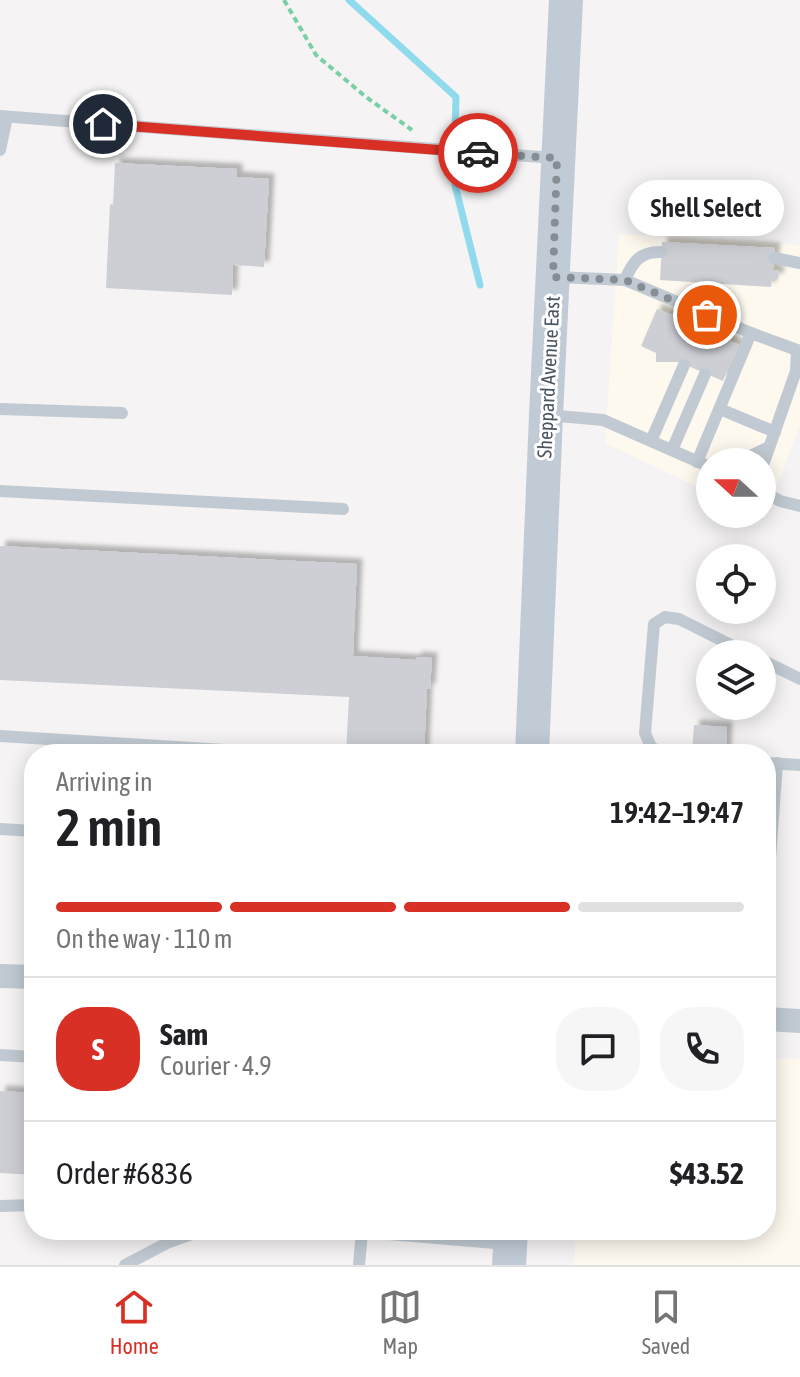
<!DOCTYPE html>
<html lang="en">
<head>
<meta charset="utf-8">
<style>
	:root { --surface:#fff; --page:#f6f6f6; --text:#202124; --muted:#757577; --line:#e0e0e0; --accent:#d93025 }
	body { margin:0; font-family:"Asap Condensed",sans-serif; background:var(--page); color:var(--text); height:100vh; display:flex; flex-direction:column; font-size:30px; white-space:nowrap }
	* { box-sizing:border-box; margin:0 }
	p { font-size:26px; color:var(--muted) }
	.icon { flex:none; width:44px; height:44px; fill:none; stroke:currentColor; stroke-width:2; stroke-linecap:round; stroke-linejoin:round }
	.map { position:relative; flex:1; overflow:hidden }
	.panel { position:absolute; left:24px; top:744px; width:752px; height:496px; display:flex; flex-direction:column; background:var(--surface); border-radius:32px; box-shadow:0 4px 20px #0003 }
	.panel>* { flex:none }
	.needle { width:52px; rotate:291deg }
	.fabs { position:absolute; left:696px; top:448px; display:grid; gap:16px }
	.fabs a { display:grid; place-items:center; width:80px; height:80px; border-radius:50%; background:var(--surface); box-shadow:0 4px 20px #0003; font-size:40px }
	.pin { position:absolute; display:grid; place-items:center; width:68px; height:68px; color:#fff; margin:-34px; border:4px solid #fff; border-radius:50%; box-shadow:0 2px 8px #0007 }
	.courier { position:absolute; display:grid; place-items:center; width:80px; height:80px; margin:-40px; border:6px solid #d93025; border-radius:50%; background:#fff; color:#222; box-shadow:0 2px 10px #0007 }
	.bubble { position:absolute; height:56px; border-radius:28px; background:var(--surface); box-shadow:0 4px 20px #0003; font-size:26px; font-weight:600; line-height:56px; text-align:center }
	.head em { font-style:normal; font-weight:600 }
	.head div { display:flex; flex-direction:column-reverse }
	.head { display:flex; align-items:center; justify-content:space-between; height:136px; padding:0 32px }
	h1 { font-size:52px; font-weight:600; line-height:60px }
	.bar { display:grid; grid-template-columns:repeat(4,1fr); gap:12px 8px; align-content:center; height:96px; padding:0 32px }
	.bar i { height:10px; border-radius:6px; background:var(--line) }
	.bar .on { background:var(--accent) }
	.bar p { grid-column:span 4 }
	.line { display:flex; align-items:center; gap:20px; padding:0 32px; border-top:2px solid var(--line) }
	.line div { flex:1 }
	.round { display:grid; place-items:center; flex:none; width:84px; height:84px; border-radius:32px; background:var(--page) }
	.tab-bar { display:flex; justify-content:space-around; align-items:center; height:112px; border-top:2px solid var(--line); background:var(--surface); font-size:22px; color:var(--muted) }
	.tab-bar a { display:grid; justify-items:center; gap:4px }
	.tab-bar .on { color:var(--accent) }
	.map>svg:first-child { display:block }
	.commercial { fill:#fdf9ef }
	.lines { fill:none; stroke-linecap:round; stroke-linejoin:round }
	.stream { stroke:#90daee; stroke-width:7 }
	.building { fill:#cdcfd5; filter:url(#shadow) }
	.path { stroke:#7ad0a6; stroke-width:4; stroke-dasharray:6 4; stroke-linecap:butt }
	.lane { stroke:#c1cad2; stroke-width:12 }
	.street { stroke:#c1cad2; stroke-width:24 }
	.secondary { stroke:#c1cbd6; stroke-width:34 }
	.done { stroke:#868d94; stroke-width:8; stroke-dasharray:0 14.4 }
	.route { stroke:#d93025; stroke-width:10 }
	.labels { text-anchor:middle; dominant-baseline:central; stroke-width:6; stroke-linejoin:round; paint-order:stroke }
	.street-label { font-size:20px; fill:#4a5661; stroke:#fff }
</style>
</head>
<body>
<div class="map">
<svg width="800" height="1265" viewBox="0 0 800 1265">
	<defs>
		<filter id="shadow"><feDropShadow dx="5.5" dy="-5.5" stdDeviation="2" flood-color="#0004"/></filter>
	</defs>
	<rect width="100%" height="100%" fill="#f5f3f3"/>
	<g class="commercial">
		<polygon points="619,234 800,245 800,425 764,519 754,514 762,514 762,462 710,462 710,493 605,443"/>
		<polygon points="766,1059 800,1059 800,1265 574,1265 576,1230 766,1230"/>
	</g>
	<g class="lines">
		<g class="stream">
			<polyline points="349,0 456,97 455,133"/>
			<polyline points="455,170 455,185 480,285"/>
		</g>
	</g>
	<g class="building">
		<polygon points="115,163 237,169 237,177 269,179 264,267 233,265 232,295 106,288 110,204 113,205"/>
		<polygon points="662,242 775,248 773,270 779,271 778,279 772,278 771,287 660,280"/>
		<polygon points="657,309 669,314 681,315 681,320 739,345 723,381 679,362 656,362 656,353 641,346"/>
		<polygon points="0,546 357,564 353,656 416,660 416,657 432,658 430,689 427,689 424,754 346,754 349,697 0,680"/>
		<polygon points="694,725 727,727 726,754 692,754"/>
		<polygon points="0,1091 34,1093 34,1175 0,1173"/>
	</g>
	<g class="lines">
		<polyline class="path" points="284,0 316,55 366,97 412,130"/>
		<g class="lane">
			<polyline points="0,116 554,158"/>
			<polyline points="0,150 7,117"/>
			<polyline points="774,258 800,263"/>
			<polyline points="557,277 625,280 751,333 697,462"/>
			<path d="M625 280C633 261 640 252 661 252"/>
			<polyline points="751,333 797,350 796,371 762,468"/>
			<polyline points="0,409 122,413"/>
			<polyline points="720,409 775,432"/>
			<polyline points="548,415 603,420 710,467"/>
			<polyline points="651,441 684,365"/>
			<polyline points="672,450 705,374"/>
			<polyline points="738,462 769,447"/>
			<polyline points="0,491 343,509"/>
			<polyline points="762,491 780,501 800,506"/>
			<polyline points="762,660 800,679"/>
			<polyline points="0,736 289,754"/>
			<polyline points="664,754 651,747 645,733 654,624 665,617 679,619 749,654"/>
			<polyline points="766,763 800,765"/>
			<polyline points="0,829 34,831"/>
			<polyline points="766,913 777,763"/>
			<polyline points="0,1055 34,1057"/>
			<polyline points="0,1206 34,1205"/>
			<polyline points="342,1230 507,1244"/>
			<polyline points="125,1265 169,1242 203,1230"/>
			<polyline points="359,1265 362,1232"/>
		</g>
		<g class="street">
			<polyline points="0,976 34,977"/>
			<polyline points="766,1019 800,1021"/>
		</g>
		<g class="secondary">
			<polyline points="532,754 546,415 566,0"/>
			<polyline points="509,1265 511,1230"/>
		</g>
	</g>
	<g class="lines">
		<polyline class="done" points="478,153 557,158 553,277 625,280 707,315"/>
		<polyline class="route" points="103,124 478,153"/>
	</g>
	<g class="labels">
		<g class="street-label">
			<text transform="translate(548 377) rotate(-87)">Sheppard Avenue East</text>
		</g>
	</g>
</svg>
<div class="fabs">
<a><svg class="needle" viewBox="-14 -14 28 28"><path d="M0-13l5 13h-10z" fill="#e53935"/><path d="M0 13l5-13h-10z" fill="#757577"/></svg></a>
<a><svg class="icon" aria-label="locate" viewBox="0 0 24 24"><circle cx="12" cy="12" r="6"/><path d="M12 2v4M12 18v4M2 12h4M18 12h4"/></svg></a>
<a><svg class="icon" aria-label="layers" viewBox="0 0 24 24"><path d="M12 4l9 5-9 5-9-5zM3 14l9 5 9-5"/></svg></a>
</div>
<div class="pin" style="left:707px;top:315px;background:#ea580c"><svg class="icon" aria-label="bag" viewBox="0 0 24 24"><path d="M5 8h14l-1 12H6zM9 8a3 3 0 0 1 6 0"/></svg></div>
<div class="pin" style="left:103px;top:124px;background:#1f2937"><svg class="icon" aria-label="home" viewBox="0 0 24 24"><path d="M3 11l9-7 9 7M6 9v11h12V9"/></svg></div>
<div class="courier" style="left:478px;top:153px"><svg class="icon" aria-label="car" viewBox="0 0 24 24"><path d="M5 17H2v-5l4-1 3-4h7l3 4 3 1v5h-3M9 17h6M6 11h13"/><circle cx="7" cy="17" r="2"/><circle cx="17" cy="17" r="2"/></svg></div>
<div class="bubble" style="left:628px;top:180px;width:156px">Shell Select</div>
<section class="panel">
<div class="head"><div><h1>2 min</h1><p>Arriving in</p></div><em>19:42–19:47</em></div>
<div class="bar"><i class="on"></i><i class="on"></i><i class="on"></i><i></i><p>On the way · 110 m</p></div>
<div class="line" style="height:144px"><b class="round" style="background:var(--accent);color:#fff">S</b><div><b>Sam</b><p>Courier · 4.9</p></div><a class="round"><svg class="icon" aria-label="chat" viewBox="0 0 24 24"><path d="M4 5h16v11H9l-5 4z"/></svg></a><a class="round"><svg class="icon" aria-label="phone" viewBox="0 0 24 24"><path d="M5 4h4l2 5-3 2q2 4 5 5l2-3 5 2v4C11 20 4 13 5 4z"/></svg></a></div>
<div class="line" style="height:104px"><div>Order #6836</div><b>$43.52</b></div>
</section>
</div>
<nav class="tab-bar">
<a class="on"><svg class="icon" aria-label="home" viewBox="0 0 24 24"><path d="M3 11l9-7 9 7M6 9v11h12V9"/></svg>Home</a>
<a><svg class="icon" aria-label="map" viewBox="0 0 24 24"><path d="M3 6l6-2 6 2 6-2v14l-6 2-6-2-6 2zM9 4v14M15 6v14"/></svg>Map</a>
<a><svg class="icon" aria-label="saved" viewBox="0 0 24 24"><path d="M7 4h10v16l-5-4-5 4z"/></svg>Saved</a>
</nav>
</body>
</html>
